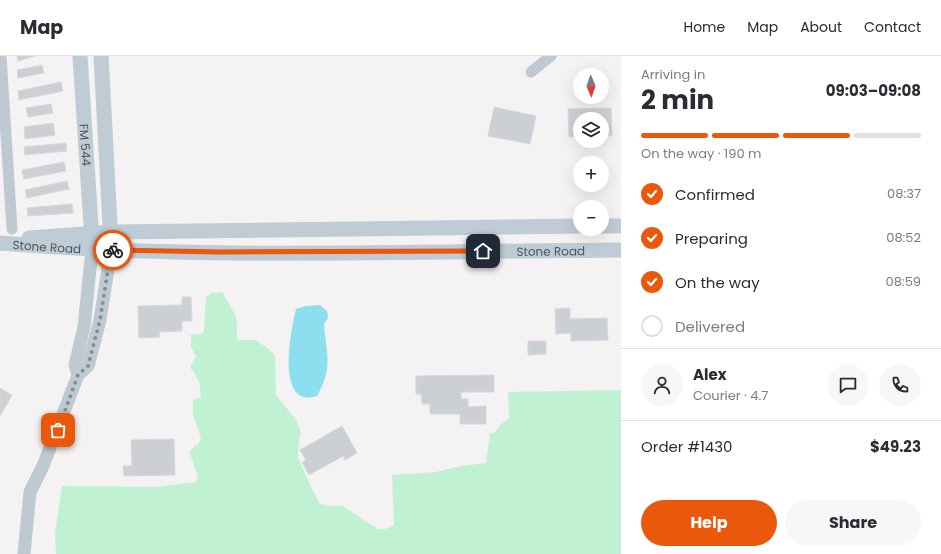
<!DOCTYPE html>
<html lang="en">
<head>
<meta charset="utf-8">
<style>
	:root { --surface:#fff; --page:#f7f7f7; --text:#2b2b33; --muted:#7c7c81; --line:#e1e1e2; --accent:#ea580c }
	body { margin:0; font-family:Poppins,sans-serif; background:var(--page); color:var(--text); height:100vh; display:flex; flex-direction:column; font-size:15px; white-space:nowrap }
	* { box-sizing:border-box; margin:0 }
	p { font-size:13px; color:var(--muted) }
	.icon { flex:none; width:22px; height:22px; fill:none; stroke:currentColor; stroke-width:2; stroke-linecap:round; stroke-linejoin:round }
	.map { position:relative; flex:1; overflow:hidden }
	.sheet { display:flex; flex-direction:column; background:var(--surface); width:320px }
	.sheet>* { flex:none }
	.needle { width:26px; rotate:178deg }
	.controls { position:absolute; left:573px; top:12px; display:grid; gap:8px }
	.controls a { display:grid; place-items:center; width:36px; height:36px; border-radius:50%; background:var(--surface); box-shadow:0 4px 16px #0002; font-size:20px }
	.pin { position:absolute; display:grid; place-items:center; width:34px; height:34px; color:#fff; margin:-17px; border-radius:8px; box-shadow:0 2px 6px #0006 }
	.courier { position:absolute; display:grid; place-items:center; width:40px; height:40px; margin:-20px; border:3px solid #ea580c; border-radius:50%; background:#fff; color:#222; box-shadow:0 1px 5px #0007 }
	.head em { font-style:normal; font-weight:700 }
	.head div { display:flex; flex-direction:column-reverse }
	.head { display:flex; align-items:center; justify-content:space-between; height:68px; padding:0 20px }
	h1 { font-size:26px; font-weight:700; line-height:30px }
	.bar { display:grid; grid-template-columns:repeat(4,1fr); gap:6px 4px; align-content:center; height:48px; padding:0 20px }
	.bar i { height:5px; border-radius:3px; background:var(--line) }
	.bar .on { background:var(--accent) }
	.bar p { grid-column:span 4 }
	.line { display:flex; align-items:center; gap:10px; padding:0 20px; border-top:1px solid var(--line) }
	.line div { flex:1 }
	.round { display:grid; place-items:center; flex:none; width:42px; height:42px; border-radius:21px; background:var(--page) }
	ol { padding:0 20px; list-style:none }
	li { display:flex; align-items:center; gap:12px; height:44px }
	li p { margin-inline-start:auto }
	li .icon { padding:4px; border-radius:50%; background:var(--accent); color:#fff; stroke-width:4 }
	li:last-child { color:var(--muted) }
	li i { width:22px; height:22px; border:2px solid var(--line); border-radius:50% }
	.primary-button { display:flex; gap:8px; margin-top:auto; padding:8px 20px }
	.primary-button a { flex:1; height:46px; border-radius:24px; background:var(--accent); color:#fff; font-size:16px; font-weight:700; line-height:46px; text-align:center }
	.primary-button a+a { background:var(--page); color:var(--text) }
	header { display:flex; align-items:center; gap:24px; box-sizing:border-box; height:56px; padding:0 20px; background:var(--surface); border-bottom:1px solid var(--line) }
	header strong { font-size:19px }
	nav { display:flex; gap:22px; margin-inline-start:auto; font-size:14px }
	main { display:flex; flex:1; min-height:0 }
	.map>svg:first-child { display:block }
	.green { fill:#c0f1d2 }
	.water { fill:#8ddeef }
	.building { fill:#cccfd4; stroke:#d6d8dd }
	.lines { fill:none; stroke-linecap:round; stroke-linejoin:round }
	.minor { stroke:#bfc9d1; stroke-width:11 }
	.tertiary { stroke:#bfc9d1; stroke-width:13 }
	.secondary { stroke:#bfcbd5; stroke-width:15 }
	.done { stroke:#858d93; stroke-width:4; stroke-dasharray:0 7.2 }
	.route { stroke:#ea580c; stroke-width:5 }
	.labels { text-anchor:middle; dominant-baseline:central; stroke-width:3.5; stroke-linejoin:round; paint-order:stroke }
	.street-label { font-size:12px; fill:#495660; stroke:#fff }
</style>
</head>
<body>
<header>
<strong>Map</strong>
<nav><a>Home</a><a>Map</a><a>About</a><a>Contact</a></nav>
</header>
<main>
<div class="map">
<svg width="621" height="498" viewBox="0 0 621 498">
	<rect width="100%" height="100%" fill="#f4f2f2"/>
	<polygon class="green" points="222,236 235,258 237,268 237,284 255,284 269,293 275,300 276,339 296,364 301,376 299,385 298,401 310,429 320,448 331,450 343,450 378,473 386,473 394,469 392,419 436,416 461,410 486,407 490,378 495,376 502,367 509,363 508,336 621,334 621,498 56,498 55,477 62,430 157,431 196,426 198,421 189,395 198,388 201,382 193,358 193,344 201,341 199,325 190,311 196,301 191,290 191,278 202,278 204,274 206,241 212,237"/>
	<path class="water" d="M320 249 327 255 328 262 324 268C326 299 334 310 317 340 275 353 291 274 296 253L305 250Z"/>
	<g class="building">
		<polygon points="17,0 35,0 18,5"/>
		<polygon points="42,9 44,17 18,22 17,14"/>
		<polygon points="61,26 63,35 19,44 18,35"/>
		<polygon points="51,48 53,57 28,61 26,52"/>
		<polygon points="494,51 536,60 530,88 488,80"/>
		<polygon points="611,52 612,80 602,80 602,63 580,63 580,80 569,81 568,53"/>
		<polygon points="53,67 55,79 25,83 24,71"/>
		<polygon points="66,87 67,95 25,99 24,91"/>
		<polygon points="64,106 66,115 24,123 22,114"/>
		<polygon points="67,125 69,133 27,142 25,134"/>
		<polygon points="72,148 73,157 28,160 27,152"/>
		<polygon points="182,241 191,241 192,265 182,265 182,275 159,276 160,281 139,282 138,250 182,249"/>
		<polygon points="570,252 570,263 607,262 608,284 571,285 571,277 556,278 555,253"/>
		<polygon points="528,285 546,285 546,298 528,299"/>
		<polygon points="494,319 494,336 461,336 461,343 468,343 468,351 486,350 486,368 460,368 460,358 430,358 430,348 422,348 421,338 416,338 416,320"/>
		<polygon points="0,332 12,339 0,360"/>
		<polygon points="342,370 357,397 345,404 343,400 309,419 302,406 306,404 300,394"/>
		<polygon points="174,383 175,419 124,420 123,410 132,410 131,384"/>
	</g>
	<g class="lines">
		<g class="minor">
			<polyline points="1,0 12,173"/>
			<polyline points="531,16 551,0"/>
		</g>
		<g class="tertiary">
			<polyline points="78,319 75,309 84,271 92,194"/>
			<polyline points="24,498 30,436 43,410 78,319 88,310 100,264 111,194"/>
		</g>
		<g class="secondary">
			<path id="s1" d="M80 0 92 185"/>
			<polyline points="101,0 111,187"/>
			<polyline points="602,170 621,170"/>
			<polyline points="29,182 112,176 580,170"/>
			<path id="s2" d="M0 187C206 204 414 195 621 194"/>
		</g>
	</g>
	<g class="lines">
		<polyline class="done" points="58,374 78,319 88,310 100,264 111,194 113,194"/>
		<polyline class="route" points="113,194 221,196 483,195"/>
	</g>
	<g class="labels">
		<g class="street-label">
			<text stroke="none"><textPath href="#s1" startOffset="89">FM 544</textPath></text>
			<text stroke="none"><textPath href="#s2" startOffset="47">Stone Road</textPath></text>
			<text stroke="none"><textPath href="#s2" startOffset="551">Stone Road</textPath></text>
		</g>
	</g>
</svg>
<div class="controls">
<a><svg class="needle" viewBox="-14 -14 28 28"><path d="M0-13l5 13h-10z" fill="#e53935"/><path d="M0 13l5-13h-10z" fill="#7c7c81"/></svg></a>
<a><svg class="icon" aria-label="layers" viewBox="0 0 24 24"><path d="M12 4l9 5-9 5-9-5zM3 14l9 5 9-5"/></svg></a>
<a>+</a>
<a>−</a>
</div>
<div class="pin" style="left:58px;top:374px;background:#ea580c"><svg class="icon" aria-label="bag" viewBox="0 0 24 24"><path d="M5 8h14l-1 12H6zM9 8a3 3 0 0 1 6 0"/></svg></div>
<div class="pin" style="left:483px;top:195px;background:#1f2937"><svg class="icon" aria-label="home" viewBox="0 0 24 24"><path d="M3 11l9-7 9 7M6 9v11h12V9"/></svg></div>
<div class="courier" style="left:113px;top:194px"><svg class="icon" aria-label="bike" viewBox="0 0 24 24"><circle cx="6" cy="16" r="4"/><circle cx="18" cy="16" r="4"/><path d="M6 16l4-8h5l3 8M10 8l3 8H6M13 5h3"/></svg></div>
</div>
<section class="sheet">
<div class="head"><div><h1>2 min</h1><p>Arriving in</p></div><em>09:03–09:08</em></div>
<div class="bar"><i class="on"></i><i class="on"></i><i class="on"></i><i></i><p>On the way · 190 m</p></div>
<ol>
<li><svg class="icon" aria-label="check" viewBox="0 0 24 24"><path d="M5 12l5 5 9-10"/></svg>Confirmed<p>08:37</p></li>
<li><svg class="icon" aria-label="check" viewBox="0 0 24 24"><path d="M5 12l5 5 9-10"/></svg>Preparing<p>08:52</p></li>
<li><svg class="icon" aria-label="check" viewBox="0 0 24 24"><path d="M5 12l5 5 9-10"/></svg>On the way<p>08:59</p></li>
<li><i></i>Delivered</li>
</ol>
<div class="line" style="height:72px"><a class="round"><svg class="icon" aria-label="person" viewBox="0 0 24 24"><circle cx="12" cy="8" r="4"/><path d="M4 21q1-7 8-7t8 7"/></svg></a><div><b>Alex</b><p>Courier · 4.7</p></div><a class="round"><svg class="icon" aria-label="chat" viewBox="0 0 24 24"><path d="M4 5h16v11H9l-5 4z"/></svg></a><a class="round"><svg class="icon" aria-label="phone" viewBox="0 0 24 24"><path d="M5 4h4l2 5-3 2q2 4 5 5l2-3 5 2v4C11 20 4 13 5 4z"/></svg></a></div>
<div class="line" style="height:52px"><div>Order #1430</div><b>$49.23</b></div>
<div class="primary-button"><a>Help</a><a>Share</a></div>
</section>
</main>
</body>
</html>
